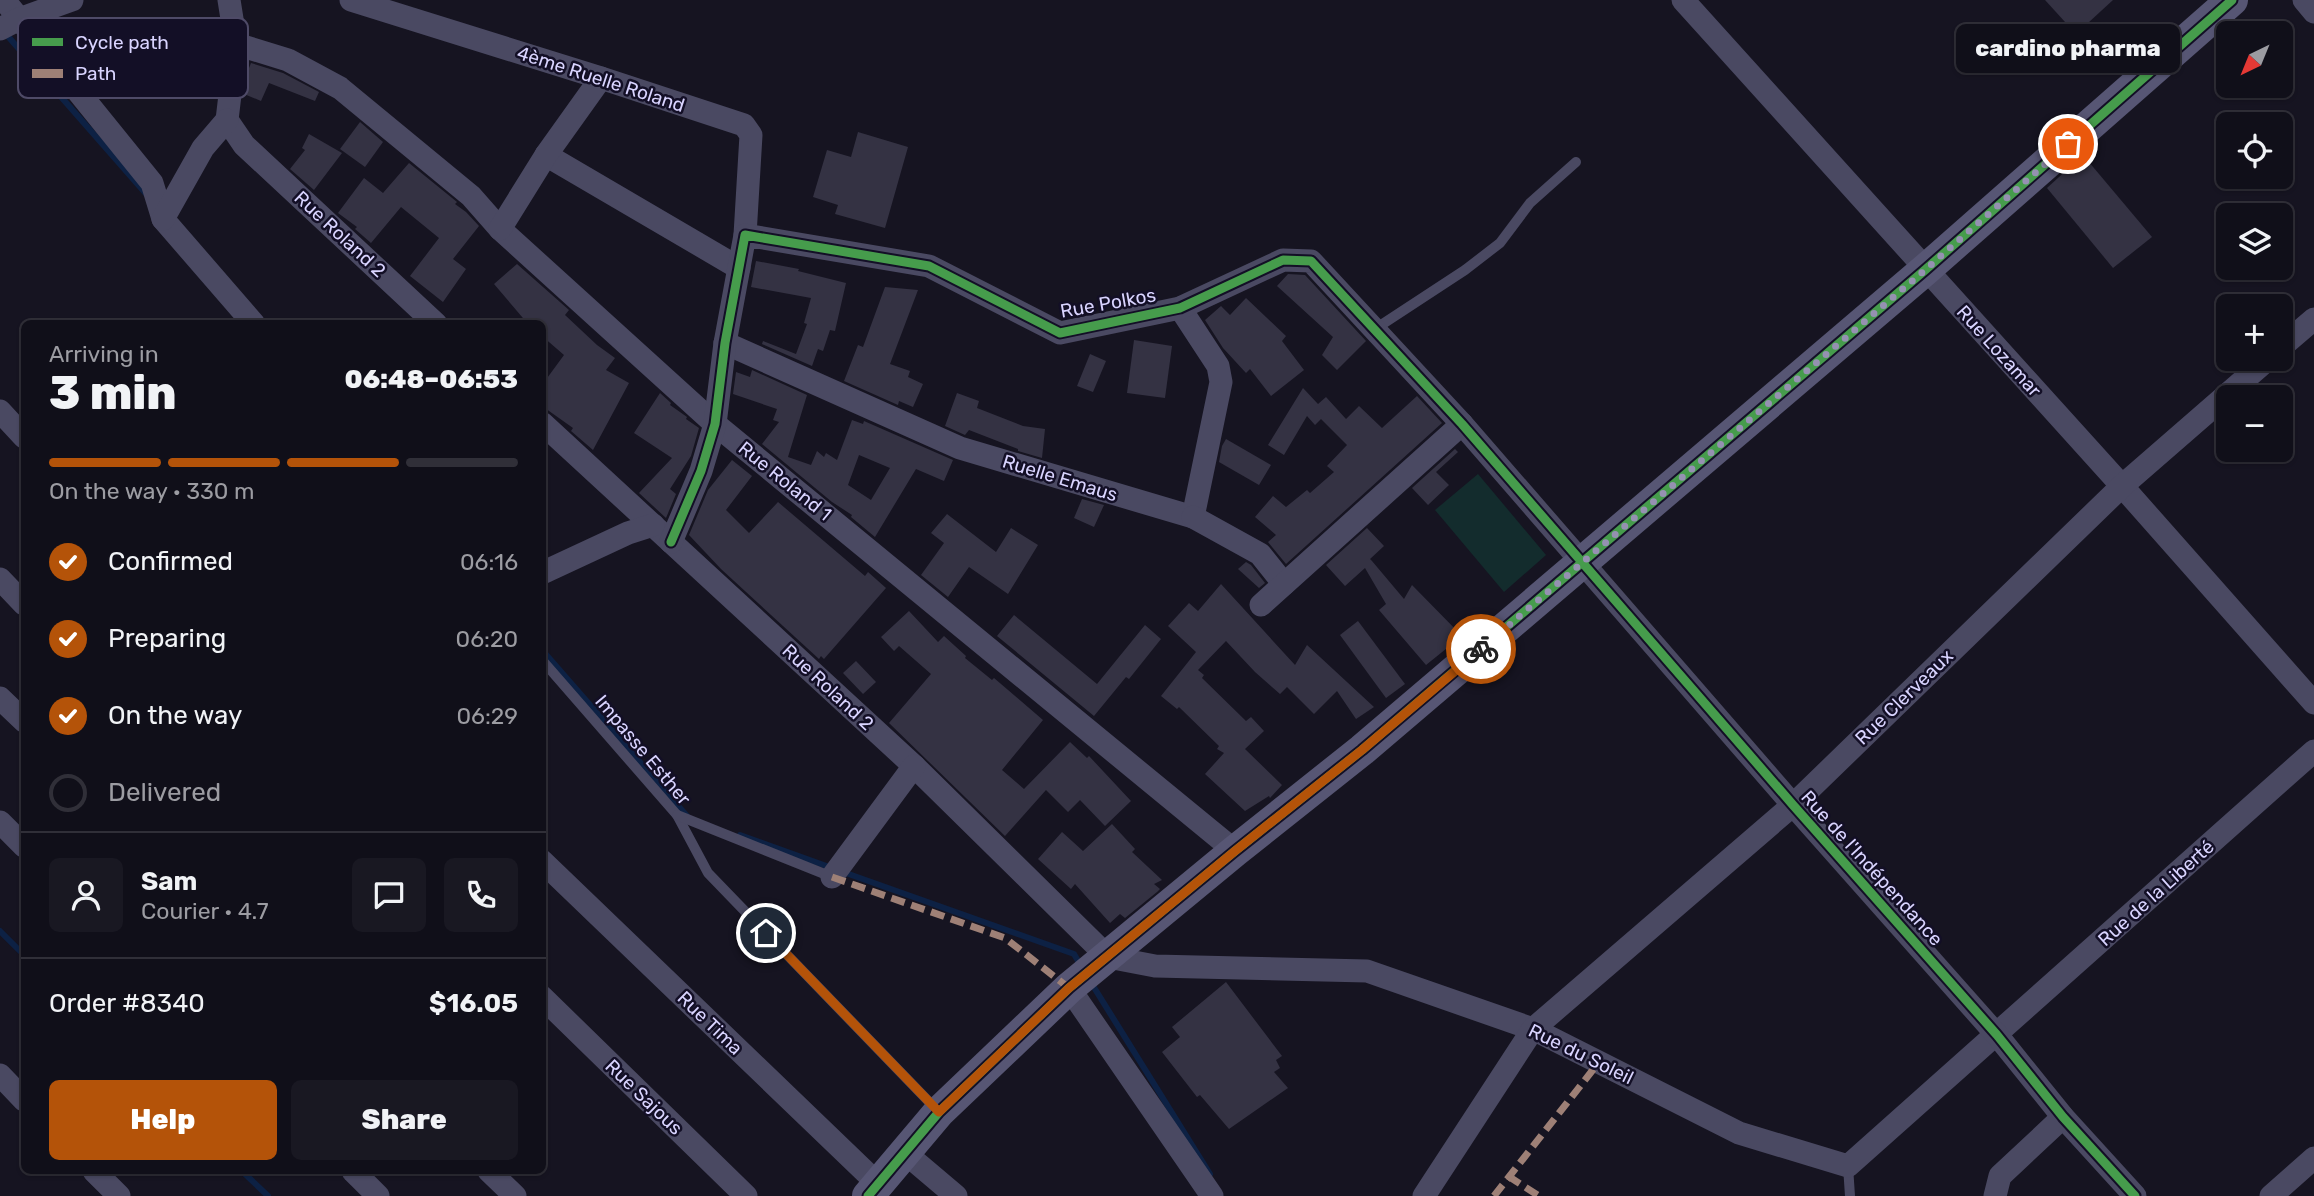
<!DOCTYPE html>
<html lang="en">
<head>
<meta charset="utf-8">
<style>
	:root { --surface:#100f19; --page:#191822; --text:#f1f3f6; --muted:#9c9ca2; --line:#302f38; --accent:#b45309 }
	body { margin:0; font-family:Rubik,sans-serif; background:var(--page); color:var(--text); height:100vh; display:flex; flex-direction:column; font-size:26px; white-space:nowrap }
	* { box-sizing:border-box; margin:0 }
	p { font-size:23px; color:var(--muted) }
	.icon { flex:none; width:38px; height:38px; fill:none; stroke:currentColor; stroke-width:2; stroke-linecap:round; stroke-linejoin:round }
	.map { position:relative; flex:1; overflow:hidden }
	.panel { position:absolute; left:21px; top:320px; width:525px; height:854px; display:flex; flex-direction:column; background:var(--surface); border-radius:10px; box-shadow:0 2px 5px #0004,0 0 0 2px var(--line) }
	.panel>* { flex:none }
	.needle { width:46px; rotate:223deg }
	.buttons { position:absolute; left:2216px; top:21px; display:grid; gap:14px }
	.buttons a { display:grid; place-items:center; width:77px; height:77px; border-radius:10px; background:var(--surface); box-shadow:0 2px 5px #0004,0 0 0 2px var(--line); font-size:35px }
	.pin { position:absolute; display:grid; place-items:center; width:60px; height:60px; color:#fff; margin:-30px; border:4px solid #fff; border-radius:50%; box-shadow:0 2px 7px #0007 }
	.courier { position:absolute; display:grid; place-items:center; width:70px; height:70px; margin:-35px; border:5px solid #b45309; border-radius:50%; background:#fff; color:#222; box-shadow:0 2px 9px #0007 }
	.bubble { position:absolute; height:49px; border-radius:10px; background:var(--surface); box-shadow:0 2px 5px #0004,0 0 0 2px var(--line); font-size:23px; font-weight:800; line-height:49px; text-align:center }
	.head em { font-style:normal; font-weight:800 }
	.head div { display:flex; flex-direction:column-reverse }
	.head { display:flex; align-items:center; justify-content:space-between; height:119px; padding:0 28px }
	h1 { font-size:46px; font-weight:800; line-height:52px }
	.bar { display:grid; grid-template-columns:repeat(4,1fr); gap:10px 7px; align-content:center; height:84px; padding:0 28px }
	.bar i { height:9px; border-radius:5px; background:var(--line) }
	.bar .selected { background:var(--accent) }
	.bar p { grid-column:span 4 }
	.line { display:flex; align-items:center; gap:18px; padding:0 28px; border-top:2px solid var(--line) }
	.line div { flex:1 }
	.round { display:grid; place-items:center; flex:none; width:74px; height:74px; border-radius:10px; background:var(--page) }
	ol { padding:0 28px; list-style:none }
	li { display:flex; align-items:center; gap:21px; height:77px }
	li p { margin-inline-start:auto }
	li .icon { padding:7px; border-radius:50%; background:var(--accent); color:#fff; stroke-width:4 }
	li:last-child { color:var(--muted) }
	li i { width:38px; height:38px; border:4px solid var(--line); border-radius:50% }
	.primary-button { display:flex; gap:14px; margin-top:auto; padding:14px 28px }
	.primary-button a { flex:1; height:80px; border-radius:10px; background:var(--accent); color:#fff; font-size:28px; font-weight:800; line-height:80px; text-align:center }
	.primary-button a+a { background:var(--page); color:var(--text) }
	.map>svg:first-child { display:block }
	.green { fill:#132c2d }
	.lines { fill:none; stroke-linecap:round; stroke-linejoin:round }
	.stream { stroke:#0d2144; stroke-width:6 }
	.building { fill:#343243; fill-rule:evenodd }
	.lane { stroke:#4a4962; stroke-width:10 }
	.street { stroke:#4a4962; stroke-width:23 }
	.secondary { stroke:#575674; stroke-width:32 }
	.quiet { stroke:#9e8076; stroke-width:7; stroke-dasharray:14 7; stroke-linecap:butt }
	.cycleway-casing { stroke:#130f26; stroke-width:13 }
	.cycleway { stroke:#469c4c; stroke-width:9 }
	.done { stroke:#9591b1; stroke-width:7; stroke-dasharray:0 12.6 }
	.route { stroke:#b45309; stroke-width:9 }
	.labels { text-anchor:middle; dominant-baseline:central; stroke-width:5; stroke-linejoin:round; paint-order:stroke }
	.street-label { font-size:19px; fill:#d9d4ff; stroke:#130f26 }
	.key { fill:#130f26; stroke:#4e4a67; stroke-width:2 }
	.key-label { font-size:19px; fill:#d9d4ff }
</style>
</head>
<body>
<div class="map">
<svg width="2314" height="1196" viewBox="0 0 2314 1196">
	<rect width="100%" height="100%" fill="#161421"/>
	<polygon class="green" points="1478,474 1546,555 1504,592 1435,510"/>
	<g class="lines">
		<g class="stream">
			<polyline points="5,33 148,196"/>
			<polyline points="542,650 687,816"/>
			<polyline points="740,835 832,868"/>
			<polyline points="843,872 1074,954 1081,966"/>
			<polyline points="0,931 24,955"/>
			<polyline points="1090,981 1210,1174"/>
			<polyline points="242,1171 268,1196"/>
		</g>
	</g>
	<g class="building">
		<polygon points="2045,0 2113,0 2076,34"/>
		<polygon points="251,63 283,73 319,92 315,101 269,83 261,101 244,94 247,73"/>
		<polygon points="360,122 383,142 365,167 340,149"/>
		<polygon points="858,132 908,147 885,228 835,214 838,205 813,197 827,150 851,157"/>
		<polygon points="309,134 342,153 314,190 290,169 305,150 302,148"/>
		<polygon points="2083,155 2152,237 2113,268 2047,188"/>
		<polygon points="409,163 457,202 455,204 466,212 479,226 453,259 466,269 443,302 410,276 439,238 401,207 371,243 355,229 357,227 338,213 364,178 383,193"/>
		<polygon points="756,261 799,269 798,271 846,283 835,331 830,330 823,351 818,349 812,366 762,344 763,341 796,354 807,324 804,323 811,298 751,287"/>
		<polygon points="517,264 569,310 565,315 597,345 615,358 606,370 629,383 593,450 571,431 573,428 542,406 542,385 564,355 542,336 542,324 528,324 494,284"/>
		<polygon points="1288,274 1305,275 1366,341 1337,370 1322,355 1333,337 1277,286"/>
		<polygon points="885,287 918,290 890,364 910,371 908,377 923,384 913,407 899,401 898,405 844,381 858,345 863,347"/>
		<polygon points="1246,298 1286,336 1282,341 1304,370 1271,396 1250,369 1246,373 1223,348 1205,320 1221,306 1230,315"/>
		<polygon points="1134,340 1172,346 1165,398 1127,393"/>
		<polygon points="1090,354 1106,361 1093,392 1077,386"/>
		<path d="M752 370 807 395 788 457 811 465 817 451 824 457 826 453 837 460 852 420 863 424 864 421 953 460 944 481 916 469 875 537 851 517 852 515 832 502 762 444 779 422 773 420 777 409 733 394 736 372 750 377ZM859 455 890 468 871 500 848 485Z"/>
		<polygon points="1303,388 1318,404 1326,397 1346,419 1359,406 1382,428 1417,396 1442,423 1286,564 1268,542 1276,535 1255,517 1273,496 1286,507 1307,490 1310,493 1334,472 1327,466 1347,445 1321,419 1315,425 1307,416 1284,455 1268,445"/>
		<polygon points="660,393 671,403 670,405 687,417 686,419 699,428 691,456 670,489 676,494 666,518 639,493 672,458 634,433"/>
		<polygon points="957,393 979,401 977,408 1023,426 1045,429 1042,458 1018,451 1018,449 969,430 965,435 945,426"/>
		<polygon points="1226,439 1271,465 1259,485 1219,462 1222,446"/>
		<polygon points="1455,449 1458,452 1436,472 1449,485 1428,505 1412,488"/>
		<polygon points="732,460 752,476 726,510 749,533 778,502 865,576 868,572 886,588 824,659 821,656 819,659 721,569 689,535 708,490"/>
		<polygon points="1082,499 1104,505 1094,527 1074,518"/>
		<polygon points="947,514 996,552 1011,528 1038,545 1008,594 969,567 948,597 921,575 944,543 931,533"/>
		<polygon points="1367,528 1384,546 1370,559 1372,561 1404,599 1412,585 1462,636 1426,665 1379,610 1386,604 1365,568 1345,586 1326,565"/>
		<polygon points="1246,562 1251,565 1265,583 1259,588 1238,569"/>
		<polygon points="1221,584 1295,665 1307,645 1374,707 1356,719 1337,691 1314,714 1287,687 1280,694 1255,672 1226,641 1198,670 1204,675 1202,678 1246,721 1251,717 1264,731 1245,749 1282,785 1270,798 1269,796 1245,811 1205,774 1224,753 1217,749 1219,746 1179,707 1177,709 1161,696 1196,652 1168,626 1189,603 1198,611"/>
		<polygon points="909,611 938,642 944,636 966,656 965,658 992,680 994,678 1043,720 1002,770 1024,789 1070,742 1087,758 1089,756 1131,801 1105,826 1080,800 1068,812 1046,790 1005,836 889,723 931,674 899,646 894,651 881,637"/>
		<polygon points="1014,615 1097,684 1145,625 1161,639 1129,679 1126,677 1094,716 997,636"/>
		<polygon points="1358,621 1405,684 1386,698 1340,635"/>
		<polygon points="856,661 876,682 863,694 843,673"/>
		<polygon points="1112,824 1135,849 1132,852 1162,880 1154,884 1160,889 1157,892 1125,918 1120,914 1110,923 1075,884 1071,889 1038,859 1062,832 1083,851"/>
		<polygon points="1226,982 1282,1056 1276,1060 1280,1068 1274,1072 1288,1088 1229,1129 1200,1095 1197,1097 1162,1052 1180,1037 1172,1027"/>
	</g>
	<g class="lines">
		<g class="lane">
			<polyline points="1375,329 1465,270 1500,243 1530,203 1576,162"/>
			<polyline points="542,660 677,815 708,873 937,1110"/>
			<polyline points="677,815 832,877"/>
			<polyline points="1848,1166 1850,1196"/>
		</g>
		<g class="street">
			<polyline points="4,0 152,183 163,219 254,324"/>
			<polyline points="229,0 236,44 227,120 244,145 436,324"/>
			<polyline points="351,0 601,78 744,125 751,135 745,235"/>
			<polyline points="1683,0 2122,486 2314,703"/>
			<polyline points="2304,0 2314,12"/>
			<polyline points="0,29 19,19 72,0"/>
			<polyline points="236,44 288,60 340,88 471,196 500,229 715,424 1235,851"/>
			<polyline points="546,155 739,268"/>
			<polyline points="163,219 203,148 227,120"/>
			<polyline points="500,229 546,155 601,78"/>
			<polyline points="725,343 960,448 1193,517 1221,382 1218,366 1180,308"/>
			<polyline points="2280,348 2314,319"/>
			<polyline points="0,411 24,437"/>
			<polyline points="542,423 914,766 1108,957 1155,966 1367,971 1533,1029 1739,1133 1848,1166 2314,751"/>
			<polyline points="1193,517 1260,554 1284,584"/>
			<polyline points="671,542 701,471 715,424 725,343 745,235 929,266 1060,333 1180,308 1283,260 1311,261 1462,424 1793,805 1997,1035 2063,1117 2135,1196"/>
			<polyline points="542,573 628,533 653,525"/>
			<polyline points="0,579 24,604"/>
			<polyline points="1261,605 1462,424"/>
			<polyline points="0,698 24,721"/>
			<polyline points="0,822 24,846"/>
			<polyline points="542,861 878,1184"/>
			<polyline points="832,877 914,766"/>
			<polyline points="1069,988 1212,1196"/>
			<polyline points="542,997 746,1196"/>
			<polyline points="0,1075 24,1100"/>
			<polyline points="904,1152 956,1196"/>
			<polyline points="94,1171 119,1196"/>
			<polyline points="353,1171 378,1196"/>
			<polyline points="489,1171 515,1196"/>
			<polyline points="1424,1196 1533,1029 1793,805 2122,486 2268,359"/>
			<polyline points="1995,1196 2000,1176 2063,1117"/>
			<polyline points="2271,1196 2314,1158"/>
		</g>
		<polyline class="secondary" points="868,1196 939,1112 1069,988 1235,851 1362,750 1925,270 2232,0"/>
		<g class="quiet">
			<polyline points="832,877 1005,938 1069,988"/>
			<polyline points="1508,1176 1539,1196"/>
			<polyline points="1494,1196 1599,1062"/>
		</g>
		<defs>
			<g id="cycleway">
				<polyline points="671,542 701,471 715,424 725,343 745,235 929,266 1060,333 1180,308 1283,260 1311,261 1462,424 1793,805 1997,1035 2063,1117 2135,1196"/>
				<polyline points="868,1196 939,1112 1069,988 1235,851 1362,750 1925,270 2232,0"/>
			</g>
		</defs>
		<use href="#cycleway" class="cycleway-casing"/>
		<use href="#cycleway" class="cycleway"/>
	</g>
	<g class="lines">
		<polyline class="done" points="1481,649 1925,270 2068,144"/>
		<polyline class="route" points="766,933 939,1112 1069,988 1235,851 1362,750 1481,649"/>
	</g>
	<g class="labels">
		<g class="street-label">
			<text transform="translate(601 79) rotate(18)">4ème Ruelle Roland</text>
			<text transform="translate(340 234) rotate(43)">Rue Roland 2</text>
			<text transform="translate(1108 303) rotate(-10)">Rue Polkos</text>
			<text transform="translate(1999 351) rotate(48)">Rue Lozamar</text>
			<text transform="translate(1060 478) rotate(17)">Ruelle Emaus</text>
			<text transform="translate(785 481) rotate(39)">Rue Roland 1</text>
			<text transform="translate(828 687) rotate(43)">Rue Roland 2</text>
			<text transform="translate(1904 697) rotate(-44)">Rue Clerveaux</text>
			<text transform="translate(643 750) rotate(50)">Impasse Esther</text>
			<text transform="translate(1872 868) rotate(48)">Rue de l'Indépendance</text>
			<text transform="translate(2156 893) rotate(-42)">Rue de la Liberté</text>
			<text transform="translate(710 1023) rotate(44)">Rue Tima</text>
			<text transform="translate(1581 1054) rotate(26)">Rue du Soleil</text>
			<text transform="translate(644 1097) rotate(44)">Rue Sajous</text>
		</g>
	</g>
	<rect x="18" y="18" width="230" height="80" rx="10" class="key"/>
	<rect x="32" y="38" width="31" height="8" fill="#469c4c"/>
	<rect x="32" y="69" width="31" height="9" fill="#9e8076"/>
	<g class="key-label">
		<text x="75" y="49">Cycle path</text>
		<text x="75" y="80">Path</text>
	</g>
</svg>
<div class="buttons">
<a><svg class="needle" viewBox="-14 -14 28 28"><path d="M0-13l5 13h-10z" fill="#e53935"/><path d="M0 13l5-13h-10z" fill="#9c9ca2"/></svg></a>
<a><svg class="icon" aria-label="locate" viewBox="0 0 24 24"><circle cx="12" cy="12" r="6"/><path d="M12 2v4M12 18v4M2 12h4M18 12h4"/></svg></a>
<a><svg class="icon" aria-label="layers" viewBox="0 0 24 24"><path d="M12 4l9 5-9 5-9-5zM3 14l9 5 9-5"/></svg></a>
<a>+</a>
<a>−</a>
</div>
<div class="pin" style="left:2068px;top:144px;background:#ea580c"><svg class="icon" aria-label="bag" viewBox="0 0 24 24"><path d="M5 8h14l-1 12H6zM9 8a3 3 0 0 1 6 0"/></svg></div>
<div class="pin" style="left:766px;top:933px;background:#1f2937"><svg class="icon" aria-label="home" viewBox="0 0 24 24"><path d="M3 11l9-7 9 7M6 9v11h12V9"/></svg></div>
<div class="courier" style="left:1481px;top:649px"><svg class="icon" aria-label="bike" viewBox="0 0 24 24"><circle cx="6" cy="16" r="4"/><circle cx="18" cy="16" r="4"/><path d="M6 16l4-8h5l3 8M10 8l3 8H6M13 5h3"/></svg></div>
<div class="bubble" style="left:1956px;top:24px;width:224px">cardino pharma</div>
<section class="panel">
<div class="head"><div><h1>3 min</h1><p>Arriving in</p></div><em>06:48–06:53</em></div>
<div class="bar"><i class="selected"></i><i class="selected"></i><i class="selected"></i><i></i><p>On the way · 330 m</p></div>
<ol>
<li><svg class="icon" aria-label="check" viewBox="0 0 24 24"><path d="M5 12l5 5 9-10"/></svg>Confirmed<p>06:16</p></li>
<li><svg class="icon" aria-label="check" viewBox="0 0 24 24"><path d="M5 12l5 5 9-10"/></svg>Preparing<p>06:20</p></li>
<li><svg class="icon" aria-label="check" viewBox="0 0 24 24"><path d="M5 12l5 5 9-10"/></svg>On the way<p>06:29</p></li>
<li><i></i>Delivered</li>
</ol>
<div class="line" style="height:126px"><a class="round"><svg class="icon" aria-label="person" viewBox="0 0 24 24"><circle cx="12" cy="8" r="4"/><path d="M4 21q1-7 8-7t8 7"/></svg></a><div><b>Sam</b><p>Courier · 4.7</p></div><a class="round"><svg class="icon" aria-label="chat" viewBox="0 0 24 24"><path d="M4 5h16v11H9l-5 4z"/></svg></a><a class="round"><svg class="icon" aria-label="phone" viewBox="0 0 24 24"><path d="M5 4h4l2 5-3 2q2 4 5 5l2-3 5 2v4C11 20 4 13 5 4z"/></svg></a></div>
<div class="line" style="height:91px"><div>Order #8340</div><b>$16.05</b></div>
<div class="primary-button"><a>Help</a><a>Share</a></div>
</section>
</div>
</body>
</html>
